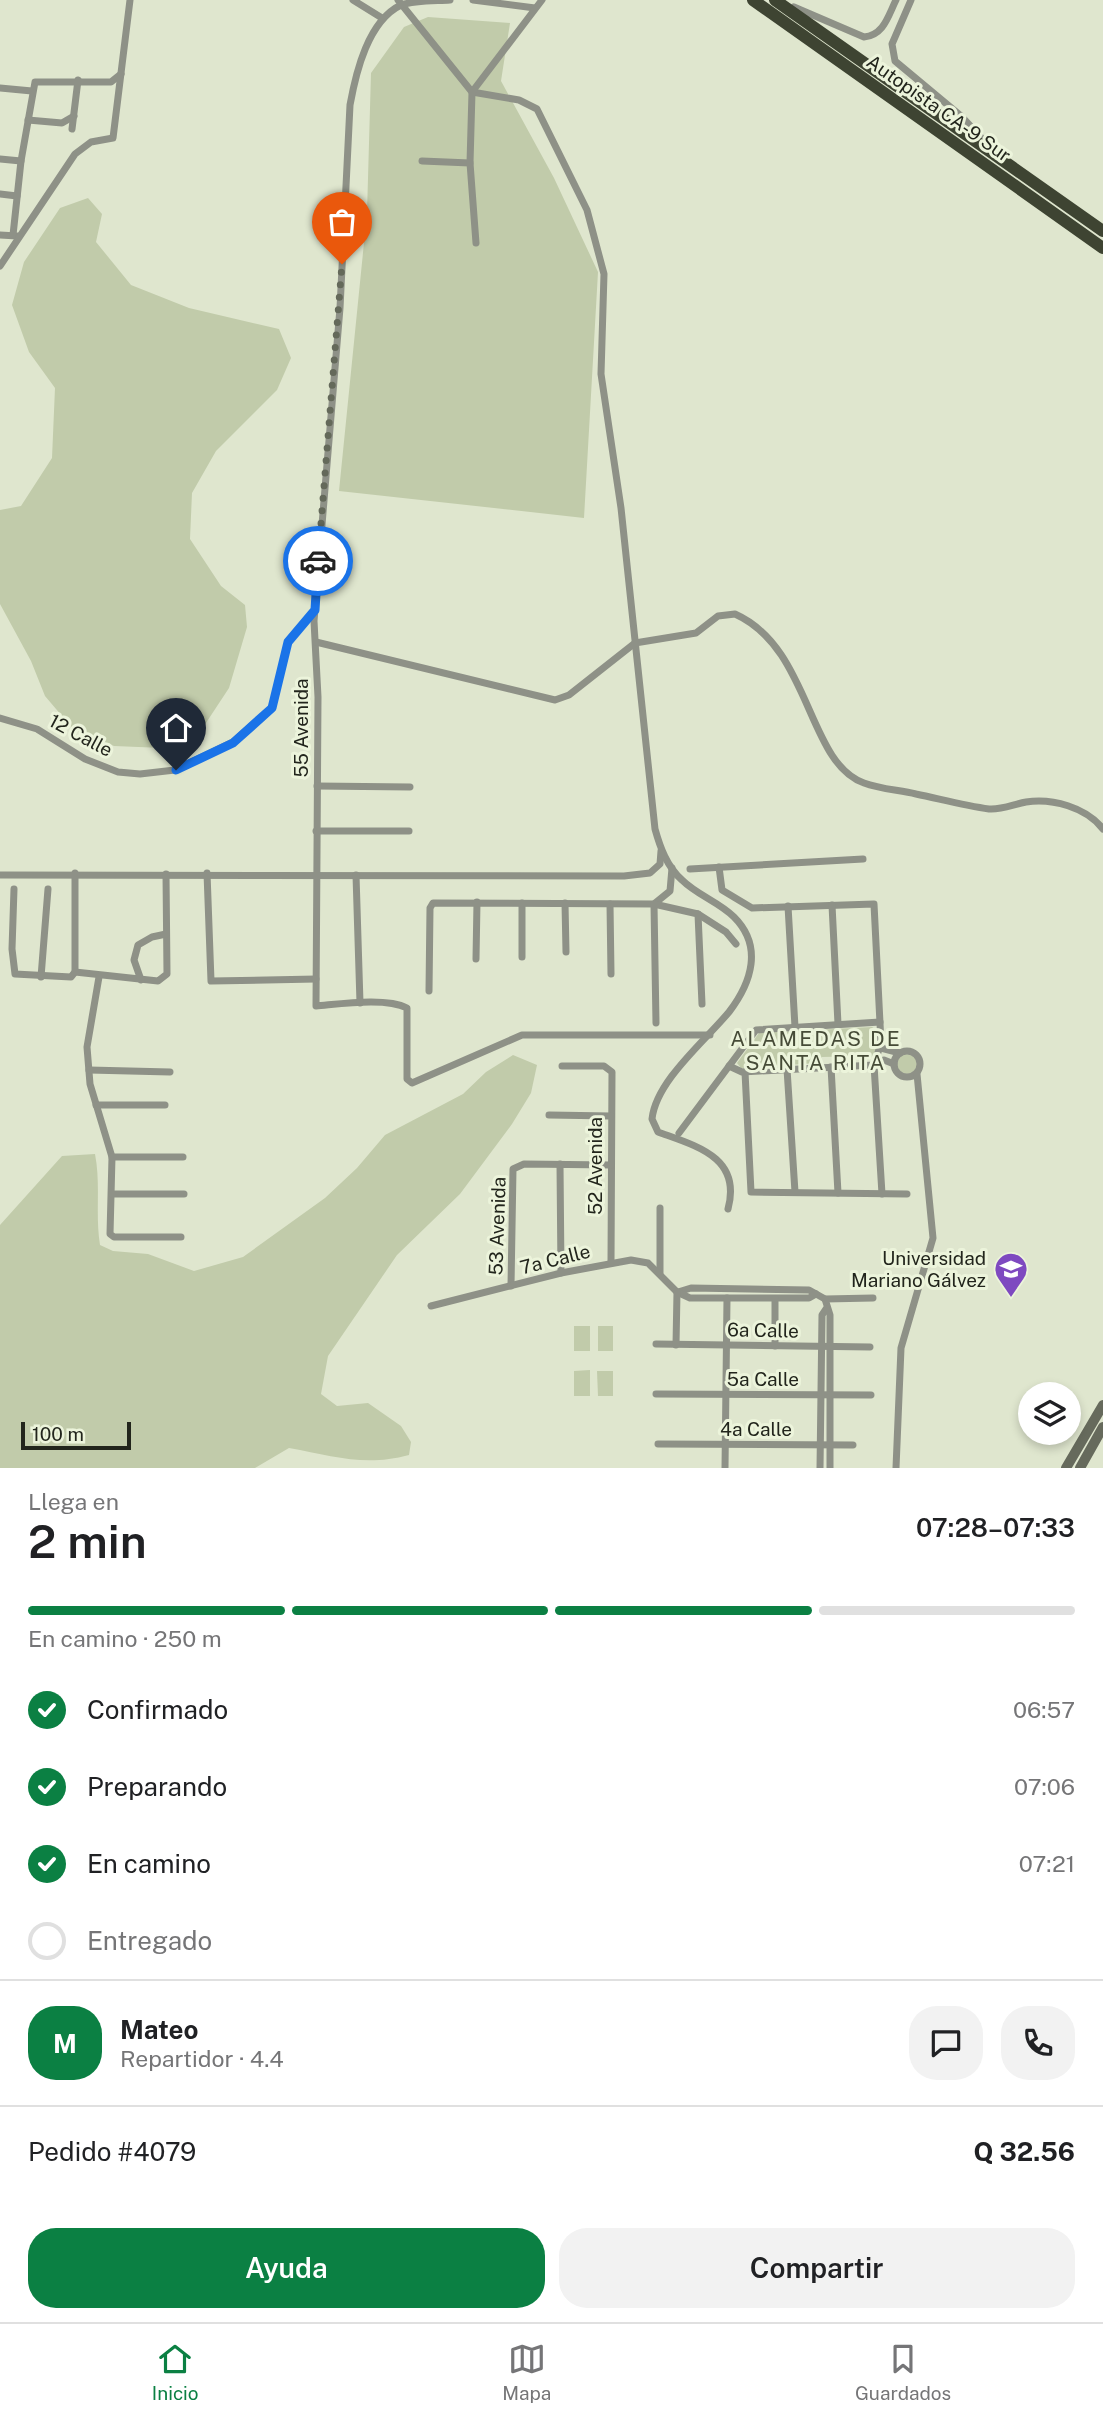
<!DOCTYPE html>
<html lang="es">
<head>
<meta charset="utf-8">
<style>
	:root { --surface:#fff; --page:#f2f2f2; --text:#202124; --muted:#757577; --line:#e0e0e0; --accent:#0b8043 }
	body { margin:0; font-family:"Public Sans",sans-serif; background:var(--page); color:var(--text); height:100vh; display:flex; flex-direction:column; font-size:26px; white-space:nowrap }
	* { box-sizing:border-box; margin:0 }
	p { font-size:23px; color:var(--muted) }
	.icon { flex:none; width:38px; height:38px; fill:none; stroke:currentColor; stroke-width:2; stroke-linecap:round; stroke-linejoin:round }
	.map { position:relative; height:1468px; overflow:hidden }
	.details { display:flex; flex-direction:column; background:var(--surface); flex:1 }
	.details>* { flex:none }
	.buttons { position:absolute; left:1018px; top:1382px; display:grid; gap:14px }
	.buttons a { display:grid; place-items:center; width:63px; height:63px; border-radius:50%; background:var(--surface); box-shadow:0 4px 10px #0003; font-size:35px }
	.scale { position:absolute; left:21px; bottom:18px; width:110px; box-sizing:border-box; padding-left:7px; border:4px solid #22251c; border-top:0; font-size:19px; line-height:24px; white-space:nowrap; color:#22251c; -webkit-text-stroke:5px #ecf4db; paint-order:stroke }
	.pin { position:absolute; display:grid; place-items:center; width:60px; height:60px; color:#fff; margin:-72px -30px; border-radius:50% 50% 50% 0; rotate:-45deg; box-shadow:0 0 7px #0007 }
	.pin .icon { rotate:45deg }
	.courier { position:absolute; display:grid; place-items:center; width:70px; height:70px; margin:-35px; border:5px solid #1a73e8; border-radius:50%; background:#fff; color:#222; box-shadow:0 2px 9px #0007 }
	.summary em { font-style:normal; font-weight:600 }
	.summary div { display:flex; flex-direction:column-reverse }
	.summary { display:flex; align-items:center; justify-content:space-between; height:119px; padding:0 28px }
	h1 { font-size:46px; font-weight:600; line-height:52px }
	.bar { display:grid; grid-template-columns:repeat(4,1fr); gap:10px 7px; align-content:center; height:84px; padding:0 28px }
	.bar i { height:9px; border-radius:5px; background:var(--line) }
	.bar .on { background:var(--accent) }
	.bar p { grid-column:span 4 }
	.line { display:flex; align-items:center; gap:18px; padding:0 28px; border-top:2px solid var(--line) }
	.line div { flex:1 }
	.round { display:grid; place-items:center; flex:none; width:74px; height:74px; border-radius:28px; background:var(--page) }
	ol { padding:0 28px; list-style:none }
	li { display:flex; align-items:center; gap:21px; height:77px }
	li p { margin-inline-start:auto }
	li .icon { padding:7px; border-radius:50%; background:var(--accent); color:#fff; stroke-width:4 }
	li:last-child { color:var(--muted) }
	li i { width:38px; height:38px; border:4px solid var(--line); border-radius:50% }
	.cta { display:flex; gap:14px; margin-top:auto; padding:14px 28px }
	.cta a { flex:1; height:80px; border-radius:28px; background:var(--accent); color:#fff; font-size:28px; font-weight:600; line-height:80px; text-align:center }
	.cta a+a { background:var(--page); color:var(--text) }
	.menu { display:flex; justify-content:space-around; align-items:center; height:98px; border-top:2px solid var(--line); background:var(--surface); font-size:19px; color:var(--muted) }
	.menu a { display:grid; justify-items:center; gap:4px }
	.menu .on { color:var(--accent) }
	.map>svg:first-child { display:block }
	.green { fill:#c1cbaa }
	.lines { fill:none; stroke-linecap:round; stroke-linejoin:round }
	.minor { stroke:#8e9187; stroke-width:7 }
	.secondary { stroke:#666a5c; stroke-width:10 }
	.trunk { stroke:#3e4432; stroke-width:12 }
	.done { stroke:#64695a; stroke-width:7; stroke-dasharray:0 12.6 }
	.route { stroke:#1a73e8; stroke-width:9 }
	.labels { text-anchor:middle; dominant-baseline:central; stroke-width:6; stroke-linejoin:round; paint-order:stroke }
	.street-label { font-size:19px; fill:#22251c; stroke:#ecf4db }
	.poi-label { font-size:19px; fill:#22251c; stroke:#ecf4db; text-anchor:end }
	.neighbourhood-label { font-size:21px; letter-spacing:2px; fill:#464b37; stroke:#ecf4db }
</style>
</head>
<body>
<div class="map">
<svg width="1103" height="1468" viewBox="0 0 1103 1468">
	<rect width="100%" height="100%" fill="#dfe6ce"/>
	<g class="green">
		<polygon points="428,17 510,23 501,81 554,178 598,272 584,518 339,491 367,213 371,73 404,27"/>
		<polygon points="88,198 102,214 96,242 131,285 189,308 279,329 291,358 277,390 216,451 192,493 190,539 221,586 245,605 247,627 229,688 200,732 163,748 114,746 73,729 45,696 31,661 0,604 0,510 21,506 52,458 55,388 29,352 12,305 24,262 60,208"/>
		<polygon points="872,1027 875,1029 877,1053 868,1060 862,1056 822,1057 818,1063 741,1068 737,1063 759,1033"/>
		<circle cx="907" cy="1064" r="10"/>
		<path d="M513 1055 537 1065 531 1093 512 1124 460 1194 397 1255 328 1356 321 1394 337 1406 368 1403 401 1426 411 1442 409 1455C365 1467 333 1456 289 1448L255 1468H0V1225L62 1156 95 1154C101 1185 95 1214 100 1245L113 1251 148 1254 194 1271 243 1257 325 1198 357 1168 385 1135 463 1094 486 1072Z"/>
		<rect x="574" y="1326" width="16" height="25"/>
		<rect x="598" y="1326" width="15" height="25"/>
		<polygon points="590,1370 590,1396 574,1396 574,1371"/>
		<polygon points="597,1371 613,1371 613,1396 598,1396"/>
	</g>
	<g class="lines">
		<g class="minor">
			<polyline points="353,0 382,18"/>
			<path d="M398 0 472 92 519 100 537 109 587 210 604 274 601 374 621 508 655 829C660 847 667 867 682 880 697 895 719 902 734 917 763 946 752 982 729 1012 705 1041 656 1081 652 1119L658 1132C696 1146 742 1157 728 1209"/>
			<path d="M450 0C435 1 416 0 401 5 368 21 356 72 350 105L340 308 314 621 318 697 316 1006C340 1004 386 997 407 1008V1079L412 1083 522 1035H710"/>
			<polyline points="473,0 535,8"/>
			<polyline points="911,0 892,44 895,61 961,116 988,145"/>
			<path d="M794 7 864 37C884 35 888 16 896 0"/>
			<polyline points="0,88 32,91"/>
			<polyline points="28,120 62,123 74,116"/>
			<polyline points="72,129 78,80"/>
			<polyline points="0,159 21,161"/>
			<polyline points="422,161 470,163"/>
			<polyline points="0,194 17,196"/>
			<polyline points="0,235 17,236"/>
			<polyline points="13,235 21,161 35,82 111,82 121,74"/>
			<polyline points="476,243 470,163 472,92 542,0"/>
			<polyline points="0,266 75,154 91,142 113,138 130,0"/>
			<path d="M316 642 555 700 569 695 635 643 696 633 718 616 735 614C811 648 807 763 864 783 880 789 899 790 916 794 940 799 965 806 989 809 1002 810 1014 804 1026 802 1052 798 1086 807 1103 829"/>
			<polyline points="0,718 37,729 85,759 118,772 140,774 175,770 233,742 272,708 288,642 315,611"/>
			<polyline points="317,786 410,787"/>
			<polyline points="316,831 409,831"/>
			<polyline points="719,867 722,890 752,908 874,904 881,1043 874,1065 882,1194"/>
			<polyline points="690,869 863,859"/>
			<polyline points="207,873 211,981 316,979"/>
			<polyline points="0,875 624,876 650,873 660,864 661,851"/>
			<polyline points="356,875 360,1003"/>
			<polyline points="14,889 12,949 15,974 71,977 75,972 75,873"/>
			<polyline points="565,903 566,952"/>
			<polyline points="610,904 611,974"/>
			<polyline points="832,905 838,1024"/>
			<polyline points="788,906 795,1027"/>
			<polyline points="698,914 726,932 736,944"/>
			<polyline points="522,957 522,903"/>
			<polyline points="476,959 477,902"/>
			<polyline points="75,972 158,981 167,974 166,874"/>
			<polyline points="41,977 48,889"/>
			<polyline points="99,977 87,1047 90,1084 112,1157 110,1234 114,1237 181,1237"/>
			<polyline points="141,980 134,960 138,945 152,937 166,934"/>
			<polyline points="429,991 430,908 433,903 654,904 670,891 672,868"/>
			<polyline points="656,1023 654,904 698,914 702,1004"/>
			<polyline points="881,1048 900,1053"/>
			<circle cx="907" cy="1064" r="13"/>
			<polyline points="562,1066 604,1066 612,1072 611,1262"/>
			<polyline points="729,1066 742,1072 874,1065 884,1060 894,1064"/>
			<polyline points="831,1067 838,1193"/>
			<polyline points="787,1069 795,1192"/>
			<polyline points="89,1070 170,1072"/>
			<polyline points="745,1072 751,1192 907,1194"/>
			<polyline points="96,1105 165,1105"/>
			<polyline points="549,1115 611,1116"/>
			<polyline points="679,1133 756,1030 880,1022"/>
			<polyline points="112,1157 183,1157"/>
			<polyline points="560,1164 561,1273"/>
			<polyline points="112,1194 184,1194"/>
			<polyline points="660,1208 660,1273"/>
			<polyline points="511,1286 513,1169 524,1164 611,1165"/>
			<polyline points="678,1292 691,1288 809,1290 825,1299 873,1298"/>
			<polyline points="825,1299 830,1315 830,1468"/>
			<polyline points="431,1306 561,1273 631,1260 648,1263 677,1292 690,1298 809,1298 816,1294"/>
			<polyline points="656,1344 870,1347"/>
			<polyline points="676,1345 677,1292"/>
			<polyline points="775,1346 775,1299"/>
			<polyline points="656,1394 871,1395"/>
			<polyline points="658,1444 853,1445"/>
			<polyline points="725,1468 727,1298"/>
			<polyline points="820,1468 822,1315 826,1309"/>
			<polyline points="896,1468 901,1348 933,1238 917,1074"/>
		</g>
		<g class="secondary">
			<polyline points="1066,1468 1103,1405"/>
			<polyline points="1080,1468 1103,1427"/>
		</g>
		<g class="trunk">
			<polyline points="753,0 1103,248"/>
			<polyline points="775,0 1103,231"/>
		</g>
	</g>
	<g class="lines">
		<polyline class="done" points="318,561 342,264"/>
		<polyline class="route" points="176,770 233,743 272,708 288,642 315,610 318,561"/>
	</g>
	<defs>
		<symbol id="university-pin" viewBox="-11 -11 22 30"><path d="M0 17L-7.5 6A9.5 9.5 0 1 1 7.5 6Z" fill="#7e49c0" stroke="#ecf4db"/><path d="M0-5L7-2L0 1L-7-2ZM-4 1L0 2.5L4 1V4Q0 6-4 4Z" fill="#fff"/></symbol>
	</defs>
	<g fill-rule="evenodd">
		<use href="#university-pin" x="992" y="1250" width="38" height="52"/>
	</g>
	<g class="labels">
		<g class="street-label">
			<text transform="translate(939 108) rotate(35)">Autopista CA-9 Sur</text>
			<text transform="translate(301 728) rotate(-90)">55 Avenida</text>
			<text transform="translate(81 735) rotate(28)">12 Calle</text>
			<text transform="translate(595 1166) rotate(-90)">52 Avenida</text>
			<text transform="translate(497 1226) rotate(-88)">53 Avenida</text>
			<text transform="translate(555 1259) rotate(-14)">7a Calle</text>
			<text transform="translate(763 1330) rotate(1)">6a Calle</text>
			<text x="763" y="1379">5a Calle</text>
			<text x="756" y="1429">4a Calle</text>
		</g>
		<g class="poi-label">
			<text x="986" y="1258">Universidad<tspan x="986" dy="22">Mariano Gálvez</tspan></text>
		</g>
		<g class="neighbourhood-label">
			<text x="816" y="1038">ALAMEDAS DE<tspan x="816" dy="24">SANTA RITA</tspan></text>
		</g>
	</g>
</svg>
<div class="buttons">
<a><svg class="icon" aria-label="layers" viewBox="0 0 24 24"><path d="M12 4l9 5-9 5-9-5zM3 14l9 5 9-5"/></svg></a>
</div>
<div class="scale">100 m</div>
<div class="pin" style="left:342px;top:264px;background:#ea580c"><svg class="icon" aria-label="bag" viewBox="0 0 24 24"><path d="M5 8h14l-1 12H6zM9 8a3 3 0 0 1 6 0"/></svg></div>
<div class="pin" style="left:176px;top:770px;background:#1f2937"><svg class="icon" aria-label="home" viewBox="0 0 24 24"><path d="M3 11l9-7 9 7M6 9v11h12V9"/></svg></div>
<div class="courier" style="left:318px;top:561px"><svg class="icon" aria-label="car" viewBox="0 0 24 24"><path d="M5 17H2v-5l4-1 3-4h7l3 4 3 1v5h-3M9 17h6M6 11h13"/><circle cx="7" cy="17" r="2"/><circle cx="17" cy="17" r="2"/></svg></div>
</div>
<section class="details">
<div class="summary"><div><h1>2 min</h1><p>Llega en</p></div><em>07:28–07:33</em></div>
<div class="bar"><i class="on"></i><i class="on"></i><i class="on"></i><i></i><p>En camino · 250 m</p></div>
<ol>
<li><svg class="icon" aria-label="check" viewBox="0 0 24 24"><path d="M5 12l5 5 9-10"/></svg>Confirmado<p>06:57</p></li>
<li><svg class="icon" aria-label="check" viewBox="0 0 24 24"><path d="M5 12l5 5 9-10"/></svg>Preparando<p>07:06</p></li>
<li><svg class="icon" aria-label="check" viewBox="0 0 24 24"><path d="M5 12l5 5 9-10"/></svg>En camino<p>07:21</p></li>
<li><i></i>Entregado</li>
</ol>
<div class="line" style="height:126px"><b class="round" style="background:var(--accent);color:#fff">M</b><div><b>Mateo</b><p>Repartidor · 4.4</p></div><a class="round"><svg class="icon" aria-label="chat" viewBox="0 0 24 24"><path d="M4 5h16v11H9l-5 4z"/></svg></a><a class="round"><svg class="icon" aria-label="phone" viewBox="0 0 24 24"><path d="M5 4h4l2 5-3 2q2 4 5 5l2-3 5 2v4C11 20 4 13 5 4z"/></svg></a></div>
<div class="line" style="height:91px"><div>Pedido #4079</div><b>Q 32.56</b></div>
<div class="cta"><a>Ayuda</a><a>Compartir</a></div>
</section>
<nav class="menu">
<a class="on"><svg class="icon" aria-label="home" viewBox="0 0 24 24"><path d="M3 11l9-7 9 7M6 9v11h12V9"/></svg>Inicio</a>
<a><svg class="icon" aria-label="map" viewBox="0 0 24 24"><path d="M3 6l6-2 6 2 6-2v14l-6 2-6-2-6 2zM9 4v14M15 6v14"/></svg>Mapa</a>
<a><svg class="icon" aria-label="saved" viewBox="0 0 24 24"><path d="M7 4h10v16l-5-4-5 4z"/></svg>Guardados</a>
</nav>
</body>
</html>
